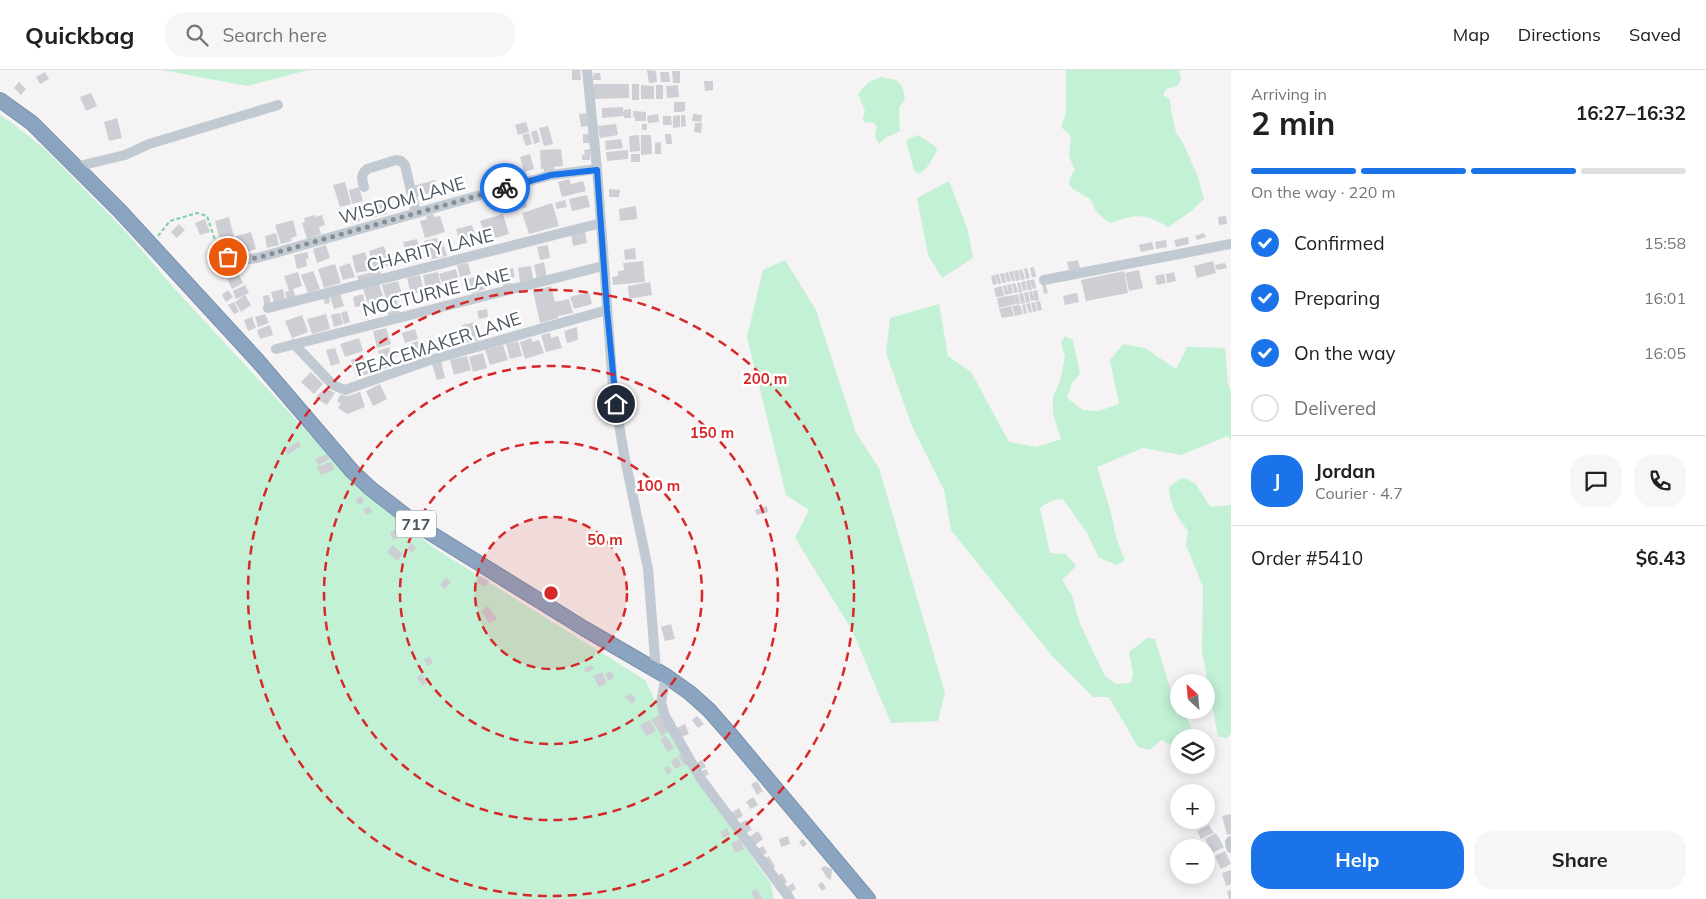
<!DOCTYPE html>
<html lang="en">
<head>
<meta charset="utf-8">
<style>
	:root { --surface:#fff; --page:#f6f6f6; --text:#202124; --muted:#757577; --line:#e0e0e0; --accent:#1a73e8 }
	body { margin:0; font-family:Mulish,sans-serif; background:var(--page); color:var(--text); height:100vh; display:flex; flex-direction:column; font-size:19px; white-space:nowrap }
	* { box-sizing:border-box; margin:0 }
	p { font-size:16px; color:var(--muted) }
	.icon { flex:none; width:28px; height:28px; fill:none; stroke:currentColor; stroke-width:2; stroke-linecap:round; stroke-linejoin:round }
	.map { position:relative; flex:1; overflow:hidden }
	.sheet { display:flex; flex-direction:column; background:var(--surface); width:475px }
	.sheet>* { flex:none }
	.needle { width:32px; rotate:334deg }
	.buttons { position:absolute; left:1170px; top:604px; display:grid; gap:10px }
	.buttons a { display:grid; place-items:center; width:45px; height:45px; border-radius:50%; background:var(--surface); box-shadow:0 2px 12px #0003; font-size:25px }
	.pin { position:absolute; display:grid; place-items:center; width:42px; height:42px; color:#fff; margin:-21px; border:2px solid #fff; border-radius:50%; box-shadow:0 1px 5px #0007 }
	.courier { position:absolute; display:grid; place-items:center; width:50px; height:50px; margin:-25px; border:4px solid #1a73e8; border-radius:50%; background:#fff; color:#222; box-shadow:0 1px 6px #0007 }
	.head em { font-style:normal; font-weight:700 }
	.head div { display:flex; flex-direction:column-reverse }
	.head { display:flex; align-items:center; justify-content:space-between; height:85px; padding:0 20px }
	h1 { font-size:32px; font-weight:700; line-height:38px }
	.bar { display:grid; grid-template-columns:repeat(4,1fr); gap:8px 5px; align-content:center; height:60px; padding:0 20px }
	.bar i { height:6px; border-radius:4px; background:var(--line) }
	.bar .on { background:var(--accent) }
	.bar p { grid-column:span 4 }
	.line { display:flex; align-items:center; gap:12px; padding:0 20px; border-top:1px solid var(--line) }
	.line div { flex:1 }
	.round { display:grid; place-items:center; flex:none; width:52px; height:52px; border-radius:20px; background:var(--page) }
	ol { padding:0 20px; list-style:none }
	li { display:flex; align-items:center; gap:15px; height:55px }
	li p { margin-inline-start:auto }
	li .icon { padding:5px; border-radius:50%; background:var(--accent); color:#fff; stroke-width:4 }
	li:last-child { color:var(--muted) }
	li i { width:28px; height:28px; border:2px solid var(--line); border-radius:50% }
	.button { display:flex; gap:10px; margin-top:auto; padding:10px 20px }
	.button a { flex:1; height:58px; border-radius:20px; background:var(--accent); color:#fff; font-size:20px; font-weight:700; line-height:58px; text-align:center }
	.button a+a { background:var(--page); color:var(--text) }
	header { display:flex; align-items:center; gap:30px; box-sizing:border-box; height:70px; padding:0 25px; background:var(--surface); border-bottom:1px solid var(--line) }
	header strong { font-size:24px }
	nav { display:flex; gap:28px; margin-inline-start:auto; font-size:18px }
	.search { width:350px; height:45px; background:var(--page); display:flex; align-items:center; gap:12px; box-sizing:border-box; padding:0 18px; border-radius:20px; color:var(--muted); font-size:19px }
	main { display:flex; flex:1; min-height:0 }
	.map>svg:first-child { display:block }
	.green { fill:#c3f1d5 }
	.building { fill:#cdcfd5 }
	.lines { fill:none; stroke-linecap:round; stroke-linejoin:round }
	.highway-casing { stroke:#7690ad; stroke-width:16 }
	.path { stroke:#7ad0a6; stroke-width:2; stroke-dasharray:4 2.5; stroke-linecap:butt }
	.minor { stroke:#c1cad2; stroke-width:10 }
	.highway { stroke:#8ba5c1; stroke-width:14 }
	.done { stroke:#868d94; stroke-width:5; stroke-dasharray:0 9 }
	.route { stroke:#1a73e8; stroke-width:6 }
	.ring { fill:none; stroke:#d62828; stroke-width:2.5; stroke-dasharray:9 6 }
	.labels { text-anchor:middle; dominant-baseline:central; stroke-width:5; stroke-linejoin:round; paint-order:stroke }
	.shield { fill:#fff; stroke:#808990; stroke-width:1 }
	.shield-label { font-size:16px; font-weight:bold; fill:#4a5661 }
	.street-label { font-size:18px; fill:#4a5661; stroke:#fff }
	.centre { fill:#d62828; stroke:#fff; stroke-width:2.5 }
	.ring-label { font-size:15px; text-anchor:middle; font-weight:bold; fill:#d62828; stroke:#fff; stroke-width:5; stroke-linejoin:round; paint-order:stroke }
</style>
</head>
<body>
<header>
<strong>Quickbag</strong>
<div class="search"><svg class="icon" aria-label="search" viewBox="0 0 24 24"><circle cx="10" cy="10" r="6"/><path d="M15 15l6 6"/></svg>Search here</div>
<nav><a>Map</a><a>Directions</a><a>Saved</a></nav>
</header>
<main>
<div class="map">
<svg width="1231" height="829" viewBox="0 0 1231 829">
	<rect width="100%" height="100%" fill="#f5f3f3"/>
	<g class="green">
		<polygon points="162,0 308,0 247,16"/>
		<path d="M1066 0H1179L1181 9 1177 16 1166 19 1163 25 1170 29 1171 40 1176 62 1184 75 1198 107 1204 129 1190 142 1168 157C1144 143 1137 144 1111 153L1104 149 1096 141 1090 129 1073 119 1069 114 1070 108 1075 100 1069 86 1071 66 1061 57 1066 43Z"/>
		<path d="M881 7 896 10 902 16 905 29 899 38 900 61 885 68 879 74C875 68 874 63 877 57L874 53 864 52 863 48 865 41 858 24 869 12Z"/>
		<polygon points="0,45 12,53 46,80 128,164 173,217 358,417 434,478 645,610 693,703 771,814 774,829 0,829"/>
		<path d="M918 65 935 76 937 80C933 88 927 101 918 104L914 100 906 70Z"/>
		<polygon points="949,111 968,161 973,188 942,208 928,185 917,128"/>
		<polygon points="785,190 816,240 856,363 879,398 945,623 938,651 891,653 852,560 795,468 809,440 786,425 747,267 763,200"/>
		<polygon points="939,234 948,286 971,302 1009,372 1036,377 1061,369 1053,344 1053,327 1060,311 1065,286 1061,273 1065,266 1073,270 1080,304 1072,313 1067,328 1083,340 1099,341 1119,334 1110,290 1123,274 1145,278 1176,299 1187,277 1225,278 1228,314 1231,321 1231,371 1228,366 1181,385 1143,378 1097,397 1110,439 1117,471 1125,490 1117,495 1099,488 1087,463 1063,429 1051,431 1040,438 1050,483 1066,484 1076,496 1062,510 1072,526 1080,554 1105,606 1116,614 1131,613 1133,603 1129,582 1147,568 1155,569 1171,621 1179,634 1179,640 1182,640 1189,652 1194,667 1179,668 1179,679 1161,670 1150,680 1138,677 1109,627 1093,627 1053,587 951,460 944,420 912,356 886,283 890,248"/>
		<path d="M1185 408 1196 414 1208 434 1212 437 1231 435V663L1227 668 1218 667 1202 581 1203 517 1186 475 1188 461C1176 445 1171 438 1169 417L1180 409Z"/>
	</g>
	<g class="building">
		<polygon points="572,0 580,0 581,10 572,10"/>
		<polygon points="647,0 656,1 657,12 649,13"/>
		<polygon points="672,1 680,1 680,13 673,13"/>
		<polygon points="45,2 49,9 40,14 36,7"/>
		<polygon points="660,2 669,2 670,12 661,12"/>
		<polygon points="594,3 600,3 601,10 593,10"/>
		<polygon points="704,11 713,11 713,20 705,21"/>
		<polygon points="19,12 26,19 21,25 14,18"/>
		<polygon points="594,14 629,14 629,28 594,29"/>
		<rect x="632" y="14" width="7" height="16"/>
		<polygon points="641,15 654,16 654,29 641,29"/>
		<rect x="656" y="15" width="7" height="14"/>
		<polygon points="678,15 679,27 667,28 666,16"/>
		<polygon points="91,23 97,36 86,41 80,27"/>
		<polygon points="674,32 685,32 685,41 680,42 680,40 680,42 674,42"/>
		<polygon points="623,37 624,46 602,48 602,38"/>
		<polygon points="631,39 631,48 624,48 624,40"/>
		<polygon points="633,41 646,42 646,51 635,51 635,47 633,47"/>
		<polygon points="586,43 588,56 581,57 579,44"/>
		<polygon points="658,44 659,52 648,53 647,46"/>
		<polygon points="693,44 702,45 701,52 692,51"/>
		<polygon points="680,45 680,57 673,58 673,46"/>
		<polygon points="681,45 685,45 686,56 681,57"/>
		<polygon points="663,46 671,46 672,55 663,55"/>
		<polygon points="117,48 122,68 109,71 104,52"/>
		<polygon points="526,52 529,62 518,65 515,55"/>
		<polygon points="695,53 702,53 701,63 694,62"/>
		<polygon points="616,54 618,65 600,68 598,56"/>
		<rect x="642" y="54" width="5" height="6"/>
		<polygon points="548,56 553,74 544,76 539,58"/>
		<polygon points="537,60 540,72 534,74 531,62"/>
		<polygon points="529,63 532,74 526,76 522,65"/>
		<polygon points="583,64 589,64 590,73 583,73"/>
		<polygon points="665,64 671,64 672,74 666,74"/>
		<polygon points="639,65 640,81 630,82 629,66"/>
		<polygon points="641,65 651,65 652,84 641,85"/>
		<polygon points="621,69 623,78 606,80 605,71"/>
		<polygon points="661,72 661,84 655,84 655,73"/>
		<polygon points="561,79 563,96 554,97 554,102 544,102 544,99 541,99 540,80"/>
		<polygon points="590,79 590,90 582,90 582,85 585,85 584,80"/>
		<polygon points="628,80 628,89 607,91 606,82"/>
		<polygon points="530,84 534,99 524,102 520,87"/>
		<rect x="631" y="84" width="9" height="8"/>
		<polygon points="569,109 571,114 583,111 586,121 562,127 558,112"/>
		<polygon points="435,110 437,121 415,127 413,116"/>
		<polygon points="345,112 351,134 340,137 333,115"/>
		<polygon points="359,117 363,131 352,134 349,120"/>
		<polygon points="609,119 620,120 619,127 609,127"/>
		<polygon points="587,125 590,137 572,141 569,129"/>
		<polygon points="524,126 527,137 510,142 507,130"/>
		<polygon points="383,130 387,144 352,153 349,139"/>
		<polygon points="565,130 567,137 557,139 555,133"/>
		<polygon points="552,133 559,156 529,164 522,143"/>
		<polygon points="636,136 637,149 620,151 619,139"/>
		<polygon points="433,144 434,147 440,146 445,162 425,168 420,151 427,149 426,146"/>
		<polygon points="503,144 509,164 495,168 492,157 483,159 480,151"/>
		<polygon points="315,145 316,147 322,145 325,155 319,157 321,164 307,169 302,153 305,152 304,148"/>
		<polygon points="1226,146 1227,154 1219,155 1218,147"/>
		<polygon points="229,147 234,167 251,162 256,179 243,183 237,179 234,167 220,171 215,151"/>
		<polygon points="205,149 210,162 200,165 195,153"/>
		<polygon points="293,150 297,166 291,168 292,171 281,174 275,155"/>
		<polygon points="179,154 185,160 177,168 171,162"/>
		<polygon points="472,155 475,164 469,166 471,172 461,175 456,159"/>
		<polygon points="585,161 587,173 573,176 571,164"/>
		<polygon points="276,163 279,175 267,178 265,166"/>
		<polygon points="1204,163 1206,167 1197,170 1195,166"/>
		<polygon points="1188,167 1189,174 1176,177 1174,170"/>
		<polygon points="437,168 439,175 443,173 447,186 429,190 424,171"/>
		<polygon points="417,169 421,187 408,190 403,172"/>
		<polygon points="1166,170 1167,177 1156,179 1155,172"/>
		<polygon points="1152,172 1154,179 1141,182 1139,175"/>
		<polygon points="326,175 330,188 317,193 313,179"/>
		<polygon points="548,175 550,188 540,190 537,177"/>
		<polygon points="384,176 390,195 374,200 369,181"/>
		<polygon points="635,178 636,189 625,190 624,180"/>
		<polygon points="307,182 309,188 306,189 307,196 297,199 294,185"/>
		<polygon points="365,182 371,200 356,203 352,186"/>
		<polygon points="1078,190 1080,198 1069,200 1067,192"/>
		<polygon points="643,191 645,212 613,215 612,207 618,206 618,201 624,200 623,193"/>
		<polygon points="1213,191 1216,203 1197,208 1194,196"/>
		<polygon points="544,192 547,208 537,210 534,195"/>
		<polygon points="350,193 355,207 343,210 339,197"/>
		<polygon points="468,193 471,204 460,207 457,195"/>
		<polygon points="1225,193 1227,198 1217,200 1215,195"/>
		<polygon points="335,194 341,213 324,218 318,199"/>
		<polygon points="531,196 533,209 520,212 518,198"/>
		<polygon points="1034,197 1036,207 1032,207 1030,198"/>
		<polygon points="236,198 243,213 232,219 225,204"/>
		<polygon points="513,198 515,207 510,208 512,217 504,219 500,201"/>
		<polygon points="1027,198 1030,208 1026,209 1024,199"/>
		<polygon points="456,199 459,212 443,216 439,204"/>
		<polygon points="1022,199 1025,209 1021,210 1019,201"/>
		<polygon points="380,200 382,206 359,212 357,206"/>
		<polygon points="1018,200 1020,210 1016,211 1014,201"/>
		<polygon points="1139,200 1143,218 1129,221 1125,203"/>
		<polygon points="313,201 320,219 308,223 301,205"/>
		<polygon points="1013,201 1015,211 1012,211 1009,202"/>
		<polygon points="1124,201 1128,223 1086,231 1081,210"/>
		<polygon points="298,202 302,216 293,219 296,228 287,230 285,222 289,221 284,206"/>
		<polygon points="438,202 441,217 426,220 423,205"/>
		<polygon points="1008,202 1011,211 1007,212 1005,203"/>
		<polygon points="1174,202 1176,211 1167,213 1166,204"/>
		<polygon points="1004,203 1006,213 1002,213 1000,204"/>
		<polygon points="999,204 1001,214 998,214 995,205"/>
		<polygon points="1164,204 1166,213 1157,215 1155,206"/>
		<polygon points="420,205 424,221 411,224 407,208"/>
		<polygon points="481,205 486,219 472,224 468,209"/>
		<polygon points="995,205 997,214 993,215 991,206"/>
		<polygon points="1034,209 1036,218 1033,219 1030,210"/>
		<polygon points="1030,210 1032,220 1028,220 1026,211"/>
		<polygon points="398,211 402,225 386,229 382,215"/>
		<polygon points="1025,211 1027,220 1023,221 1021,212"/>
		<polygon points="650,212 652,225 629,229 628,216"/>
		<polygon points="1020,212 1022,222 1019,223 1017,213"/>
		<polygon points="1015,213 1018,222 1014,223 1012,214"/>
		<polygon points="1045,213 1048,223 1044,224 1042,214"/>
		<polygon points="379,214 384,229 368,234 363,219"/>
		<polygon points="1011,214 1013,223 1009,224 1007,215"/>
		<polygon points="245,215 249,223 236,229 233,221"/>
		<polygon points="1006,215 1009,224 1005,225 1003,216"/>
		<polygon points="551,216 555,232 569,229 573,243 558,246 558,248 540,253 533,221"/>
		<polygon points="1002,216 1004,226 996,227 994,218"/>
		<polygon points="283,219 285,230 274,232 271,222"/>
		<polygon points="228,220 233,227 226,232 222,225"/>
		<polygon points="1037,220 1039,230 1035,231 1033,221"/>
		<polygon points="1032,221 1035,230 1031,231 1029,222"/>
		<polygon points="589,222 592,234 574,239 570,227"/>
		<polygon points="1028,222 1030,232 1026,233 1024,223"/>
		<polygon points="340,223 344,236 334,239 330,226"/>
		<polygon points="1023,223 1025,233 1021,234 1019,224"/>
		<polygon points="1077,223 1079,232 1065,235 1063,226"/>
		<polygon points="363,224 365,235 355,237 353,227"/>
		<polygon points="1018,224 1020,234 1017,235 1014,225"/>
		<polygon points="245,225 251,235 241,242 235,232"/>
		<polygon points="269,225 271,234 264,235 263,226"/>
		<polygon points="1014,225 1016,234 999,238 997,228"/>
		<polygon points="329,226 330,233 325,234 323,227"/>
		<polygon points="397,230 398,238 387,240 386,232"/>
		<polygon points="1040,231 1042,240 1038,241 1036,232"/>
		<polygon points="234,232 239,242 234,244 228,235"/>
		<polygon points="1035,232 1037,241 1033,242 1031,233"/>
		<polygon points="1030,233 1032,242 1029,243 1026,234"/>
		<polygon points="1025,234 1027,243 1024,244 1022,235"/>
		<polygon points="1020,235 1023,244 1015,246 1012,236"/>
		<polygon points="1011,236 1014,246 1002,248 999,239"/>
		<polygon points="487,239 488,247 479,249 477,241"/>
		<polygon points="399,240 400,245 389,247 387,242"/>
		<polygon points="347,241 350,252 344,254 341,243"/>
		<polygon points="340,243 343,254 334,257 331,245"/>
		<polygon points="265,244 269,253 258,257 255,247"/>
		<polygon points="326,244 330,259 312,264 307,249"/>
		<polygon points="302,245 308,262 292,268 285,251"/>
		<polygon points="520,245 523,255 512,258 509,248"/>
		<polygon points="252,247 256,258 248,261 244,250"/>
		<polygon points="477,252 481,270 466,273 462,255"/>
		<polygon points="270,255 273,265 260,269 257,260"/>
		<polygon points="577,257 578,270 567,273 564,261"/>
		<polygon points="386,258 391,274 377,278 373,261"/>
		<polygon points="415,259 418,269 405,273 402,263"/>
		<polygon points="550,263 551,268 558,266 562,278 546,282 541,265"/>
		<polygon points="359,268 363,281 345,287 340,274"/>
		<polygon points="531,268 532,272 539,270 544,283 525,289 520,272"/>
		<polygon points="418,271 422,282 415,284 411,273"/>
		<polygon points="518,271 522,286 510,289 506,274"/>
		<polygon points="503,275 508,290 490,295 485,280"/>
		<polygon points="389,277 394,295 383,299 378,281"/>
		<polygon points="335,278 340,293 331,296 326,280"/>
		<polygon points="483,283 487,298 473,302 469,287"/>
		<polygon points="363,286 369,303 357,308 351,290"/>
		<polygon points="467,286 471,300 454,305 450,290"/>
		<polygon points="441,291 445,308 437,310 432,294"/>
		<polygon points="311,302 323,314 314,324 301,312"/>
		<polygon points="380,314 387,329 373,336 366,321"/>
		<polygon points="325,318 335,323 327,335 315,328"/>
		<polygon points="360,322 365,337 347,344 338,338 341,334 337,331 340,325 348,326"/>
		<polygon points="299,371 301,376 288,385 285,380"/>
		<polygon points="327,384 330,389 318,395 315,389"/>
		<polygon points="331,392 335,399 321,405 317,397"/>
		<polygon points="361,426 364,432 358,435 356,429"/>
		<polygon points="369,436 372,442 366,445 363,439"/>
		<polygon points="767,436 768,442 757,445 755,440"/>
		<polygon points="395,460 398,468 393,470 390,462"/>
		<polygon points="412,473 416,479 411,483 407,477"/>
		<polygon points="393,475 403,484 397,491 387,482"/>
		<polygon points="480,506 489,511 485,517 476,512"/>
		<polygon points="446,507 451,512 445,519 440,515"/>
		<polygon points="488,536 497,549 489,553 481,541"/>
		<polygon points="671,554 675,569 665,571 661,557"/>
		<polygon points="430,587 433,593 427,596 424,589"/>
		<polygon points="592,595 594,599 586,603 584,598"/>
		<polygon points="611,601 614,608 608,611 605,604"/>
		<polygon points="602,602 607,613 599,617 593,606"/>
		<polygon points="422,604 427,613 422,616 417,607"/>
		<polygon points="630,623 636,629 632,634 625,627"/>
		<polygon points="659,645 669,661 662,666 651,650"/>
		<polygon points="697,646 704,654 698,658 692,650"/>
		<polygon points="650,650 656,661 646,666 640,655"/>
		<polygon points="685,654 689,664 681,667 677,658"/>
		<polygon points="666,666 674,678 668,682 660,669"/>
		<polygon points="683,683 689,693 685,696 678,686"/>
		<polygon points="677,687 682,696 675,699 671,691"/>
		<polygon points="702,690 706,697 698,701 695,694"/>
		<polygon points="669,696 672,702 667,705 664,698"/>
		<polygon points="706,699 709,704 703,707 701,702"/>
		<polygon points="757,711 763,721 757,725 751,714"/>
		<polygon points="753,727 758,735 751,739 746,732"/>
		<polygon points="739,738 743,746 733,751 729,744"/>
		<polygon points="1231,744 1231,764 1227,765 1222,746"/>
		<polygon points="747,750 752,760 746,763 740,753"/>
		<polygon points="1209,755 1214,763 1201,769 1197,761"/>
		<polygon points="727,758 730,765 723,768 720,762"/>
		<polygon points="758,761 763,769 755,775 749,767"/>
		<polygon points="1216,763 1224,777 1212,783 1205,769"/>
		<polygon points="788,766 790,774 781,777 779,769"/>
		<polygon points="740,769 744,779 735,783 731,773"/>
		<polygon points="803,769 807,774 803,777 799,772"/>
		<polygon points="763,776 767,783 759,787 755,781"/>
		<polygon points="1225,781 1231,794 1221,799 1215,786"/>
		<polygon points="769,786 775,797 769,801 762,790"/>
		<polygon points="825,796 832,799 831,810 827,808 821,798"/>
		<polygon points="1231,800 1231,814 1226,816 1222,803"/>
		<polygon points="782,803 787,812 782,815 777,806"/>
		<polygon points="822,812 826,818 822,821 818,815"/>
		<polygon points="793,813 796,819 788,824 784,819"/>
		<polygon points="757,819 762,829 755,829 751,822"/>
		<polygon points="1231,820 1231,829 1229,829 1227,821"/>
	</g>
	<g class="lines">
		<defs>
			<polyline id="highway" points="0,30 32,53 120,141 257,290 352,401 370,418 419,456 585,559 666,606 690,623 709,640 730,664 868,829"/>
		</defs>
		<use href="#highway" class="highway-casing"/>
		<polyline class="path" points="158,166 170,151 197,143 207,146 215,170"/>
		<g class="minor">
			<polyline points="587,0 597,99 613,318 624,384 648,499 656,601"/>
			<polyline points="75,97 125,85 149,74 278,35"/>
			<path d="M364 117C362 110 360 105 367 99L396 90 401 91 405 95 416 143"/>
			<path d="M218 179C233 191 239 191 257 188L551 105 597 99"/>
			<polyline points="1044,210 1231,174"/>
			<polyline points="268,238 601,153"/>
			<polyline points="294,274 333,315 345,320 427,291 607,240"/>
			<polyline points="276,279 603,196"/>
			<polyline points="666,606 661,632 665,646 701,709 790,829"/>
			<polyline points="1231,771 1230,772 1231,778"/>
		</g>
		<use href="#highway" class="highway"/>
	</g>
	<g class="lines">
		<polyline class="done" points="228,187 242,190 257,188 505,118"/>
		<polyline class="route" points="505,118 551,105 597,100 607,240 616,334"/>
	</g>
	<circle cx="551" cy="523" r="76" fill="#d62828" fill-opacity=".12"/>
	<g class="ring">
		<circle cx="551" cy="523" r="76"/>
		<circle cx="551" cy="523" r="151"/>
		<circle cx="551" cy="523" r="227"/>
		<circle cx="551" cy="523" r="303"/>
	</g>
	<g class="labels">
		<rect class="shield" x="396" y="440.5" width="40" height="27" rx="4"/>
		<g class="shield-label">
			<text x="416" y="454">717</text>
		</g>
		<g class="street-label">
			<text transform="translate(402 130) rotate(-16)">WISDOM LANE</text>
			<text transform="translate(430 180) rotate(-14)">CHARITY LANE</text>
			<text transform="translate(436 222) rotate(-14)">NOCTURNE LANE</text>
			<text transform="translate(438 274) rotate(-18)">PEACEMAKER LANE</text>
		</g>
	</g>
	<circle cx="551" cy="523" r="8" class="centre"/>
	<g class="ring-label">
		<text x="765" y="314">200 m</text>
		<text x="712" y="368">150 m</text>
		<text x="658" y="421">100 m</text>
		<text x="605" y="475">50 m</text>
	</g>
</svg>
<div class="buttons">
<a><svg class="needle" viewBox="-14 -14 28 28"><path d="M0-13l5 13h-10z" fill="#e53935"/><path d="M0 13l5-13h-10z" fill="#757577"/></svg></a>
<a><svg class="icon" aria-label="layers" viewBox="0 0 24 24"><path d="M12 4l9 5-9 5-9-5zM3 14l9 5 9-5"/></svg></a>
<a>+</a>
<a>−</a>
</div>
<div class="pin" style="left:228px;top:187px;background:#ea580c"><svg class="icon" aria-label="bag" viewBox="0 0 24 24"><path d="M5 8h14l-1 12H6zM9 8a3 3 0 0 1 6 0"/></svg></div>
<div class="pin" style="left:616px;top:334px;background:#1f2937"><svg class="icon" aria-label="home" viewBox="0 0 24 24"><path d="M3 11l9-7 9 7M6 9v11h12V9"/></svg></div>
<div class="courier" style="left:505px;top:118px"><svg class="icon" aria-label="bike" viewBox="0 0 24 24"><circle cx="6" cy="16" r="4"/><circle cx="18" cy="16" r="4"/><path d="M6 16l4-8h5l3 8M10 8l3 8H6M13 5h3"/></svg></div>
</div>
<section class="sheet">
<div class="head"><div><h1>2 min</h1><p>Arriving in</p></div><em>16:27–16:32</em></div>
<div class="bar"><i class="on"></i><i class="on"></i><i class="on"></i><i></i><p>On the way · 220 m</p></div>
<ol>
<li><svg class="icon" aria-label="check" viewBox="0 0 24 24"><path d="M5 12l5 5 9-10"/></svg>Confirmed<p>15:58</p></li>
<li><svg class="icon" aria-label="check" viewBox="0 0 24 24"><path d="M5 12l5 5 9-10"/></svg>Preparing<p>16:01</p></li>
<li><svg class="icon" aria-label="check" viewBox="0 0 24 24"><path d="M5 12l5 5 9-10"/></svg>On the way<p>16:05</p></li>
<li><i></i>Delivered</li>
</ol>
<div class="line" style="height:90px"><b class="round" style="background:var(--accent);color:#fff">J</b><div><b>Jordan</b><p>Courier · 4.7</p></div><a class="round"><svg class="icon" aria-label="chat" viewBox="0 0 24 24"><path d="M4 5h16v11H9l-5 4z"/></svg></a><a class="round"><svg class="icon" aria-label="phone" viewBox="0 0 24 24"><path d="M5 4h4l2 5-3 2q2 4 5 5l2-3 5 2v4C11 20 4 13 5 4z"/></svg></a></div>
<div class="line" style="height:65px"><div>Order #5410</div><b>$6.43</b></div>
<div class="button"><a>Help</a><a>Share</a></div>
</section>
</main>
</body>
</html>
